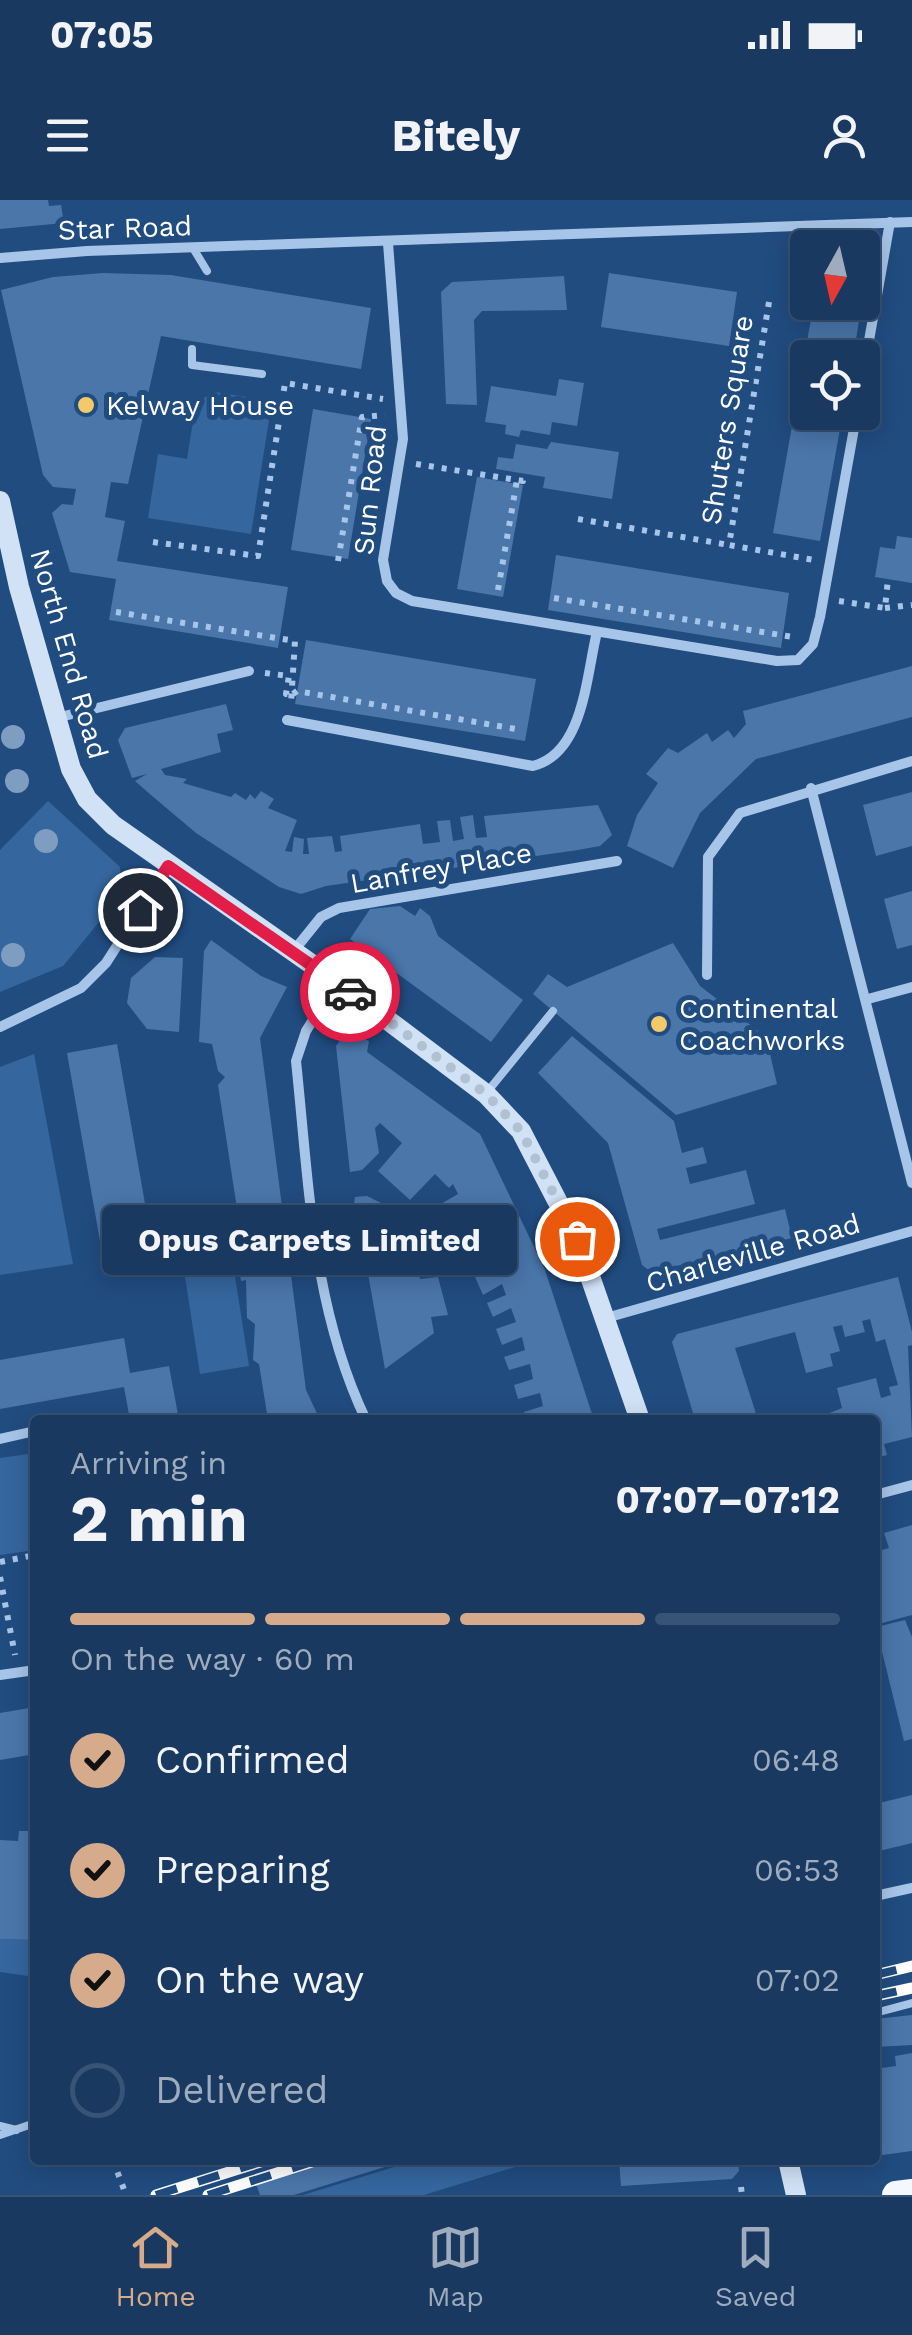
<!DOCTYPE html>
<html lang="en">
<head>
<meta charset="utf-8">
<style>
	:root { --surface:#193960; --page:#224066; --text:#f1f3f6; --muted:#9facbd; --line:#375375; --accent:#d6ab8b }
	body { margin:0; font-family:"Work Sans",sans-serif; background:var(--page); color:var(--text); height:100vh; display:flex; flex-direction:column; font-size:38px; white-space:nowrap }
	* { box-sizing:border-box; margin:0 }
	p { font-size:32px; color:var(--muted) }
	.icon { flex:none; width:55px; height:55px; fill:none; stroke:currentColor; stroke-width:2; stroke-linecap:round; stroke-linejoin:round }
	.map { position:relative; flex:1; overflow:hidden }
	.sheet { position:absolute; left:30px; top:1215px; width:850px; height:750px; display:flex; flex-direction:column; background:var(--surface); border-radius:10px; box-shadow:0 5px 25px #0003,0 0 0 2px var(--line) }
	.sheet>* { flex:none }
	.needle { width:65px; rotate:188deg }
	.fabs { position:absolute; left:790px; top:30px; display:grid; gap:20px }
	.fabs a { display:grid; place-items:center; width:90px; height:90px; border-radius:10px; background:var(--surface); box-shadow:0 5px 25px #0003,0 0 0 2px var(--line); font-size:50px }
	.pin { position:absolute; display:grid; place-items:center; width:85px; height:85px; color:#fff; margin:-42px; border:5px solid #fff; border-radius:50%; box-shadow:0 2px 10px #0007 }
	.courier { position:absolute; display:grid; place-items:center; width:100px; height:100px; margin:-50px; border:8px solid #e11d48; border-radius:50%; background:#fff; color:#222; box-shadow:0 2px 12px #0007 }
	.bubble { position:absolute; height:70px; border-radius:10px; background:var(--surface); box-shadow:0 5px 25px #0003,0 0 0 2px var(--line); font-size:32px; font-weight:700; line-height:70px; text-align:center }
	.head em { font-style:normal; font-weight:700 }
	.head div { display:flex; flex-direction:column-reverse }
	.head { display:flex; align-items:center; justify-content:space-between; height:170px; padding:0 40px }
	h1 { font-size:65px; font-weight:700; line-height:75px }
	.bar { display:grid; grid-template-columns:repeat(4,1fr); gap:15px 10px; align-content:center; height:120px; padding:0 40px }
	.bar i { height:12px; border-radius:8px; background:var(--line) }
	.bar .selected { background:var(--accent) }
	.bar p { grid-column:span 4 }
	ol { padding:0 40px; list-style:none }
	li { display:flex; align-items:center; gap:30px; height:110px }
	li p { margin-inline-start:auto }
	li .icon { padding:10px; border-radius:50%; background:var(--accent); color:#111; stroke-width:4 }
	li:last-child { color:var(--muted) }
	li i { width:55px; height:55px; border:5px solid var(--line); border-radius:50% }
	.status { display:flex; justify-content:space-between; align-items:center; height:70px; padding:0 50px; background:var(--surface); direction:ltr }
	.status svg { height:28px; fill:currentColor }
	header { display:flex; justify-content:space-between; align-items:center; height:130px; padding:0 40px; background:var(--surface); font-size:45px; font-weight:700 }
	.dock { display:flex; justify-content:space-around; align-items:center; height:140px; border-top:2px solid var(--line); background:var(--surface); font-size:28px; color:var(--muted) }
	.dock a { display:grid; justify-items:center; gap:5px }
	.dock .selected { color:var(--accent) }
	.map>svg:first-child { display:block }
	.green { fill:#35669e }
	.building { fill:#4a76aa }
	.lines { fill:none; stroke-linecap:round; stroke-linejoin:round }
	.path { stroke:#a7c5e8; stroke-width:6; stroke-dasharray:5 8; stroke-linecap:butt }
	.service { stroke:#a7c5e8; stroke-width:8 }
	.minor { stroke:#a7c5e8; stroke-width:10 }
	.secondary { stroke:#d1e2f6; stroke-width:20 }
	.trunk { stroke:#f4f8fe; stroke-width:28 }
	.rail-casing { stroke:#fff; stroke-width:11 }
	.rail { stroke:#214c80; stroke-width:8; stroke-dasharray:22; stroke-linecap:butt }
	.tree { fill:#7e9dc1 }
	.done { stroke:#b1c0d3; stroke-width:10; stroke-dasharray:0 18 }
	.route { stroke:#e11d48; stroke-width:12 }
	.poi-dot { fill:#f4c969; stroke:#214c80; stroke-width:4 }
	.labels { text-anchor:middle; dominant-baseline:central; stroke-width:10; stroke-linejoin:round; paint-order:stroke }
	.street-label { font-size:28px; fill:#fff; stroke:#214c80 }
	.poi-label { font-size:28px; fill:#fff; stroke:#214c80; text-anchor:start }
</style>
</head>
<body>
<div class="status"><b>07:05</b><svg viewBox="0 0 49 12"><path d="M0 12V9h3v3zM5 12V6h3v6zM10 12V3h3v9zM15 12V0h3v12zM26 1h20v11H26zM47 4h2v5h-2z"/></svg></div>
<header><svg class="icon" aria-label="menu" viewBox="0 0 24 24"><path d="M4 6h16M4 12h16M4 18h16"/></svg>Bitely<svg class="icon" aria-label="person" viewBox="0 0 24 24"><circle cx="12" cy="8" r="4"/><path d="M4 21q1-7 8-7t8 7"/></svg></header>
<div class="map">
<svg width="912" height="1995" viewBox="0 0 912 1995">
	<rect width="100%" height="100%" fill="#214c80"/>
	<g class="green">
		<polygon points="215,192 272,201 251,334 148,318 158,254 187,259 196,202"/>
		<polygon points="48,601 120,667 122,694 63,766 0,792 0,650"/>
		<polygon points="34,854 73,1064 0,1075 0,867"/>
		<polygon points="232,1057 249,1166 200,1174 183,1064"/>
		<polygon points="35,1253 35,1350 0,1355 0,1258"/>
		<polygon points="0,1739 35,1740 35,1777 0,1772"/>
		<polygon points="417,1960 538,1960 424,1995 303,1995"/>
	</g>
	<g class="building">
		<polygon points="0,0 48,0 49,6 61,5 64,23 0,29"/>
		<polygon points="103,73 171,75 371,108 361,169 161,136 128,284 111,282 105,317 125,321 117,361 288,387 278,448 109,420 116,379 70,372 52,313 62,304 73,305 76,289 53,287 43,275 1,90 53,77"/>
		<polygon points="609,73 737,92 729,146 601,127"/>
		<polygon points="564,76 567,110 482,111 474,120 477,205 446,204 441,92 452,82"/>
		<polygon points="814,102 862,102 853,158 808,158 808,212 843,212 820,341 773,333"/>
		<polygon points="559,179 584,183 577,226 552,222 550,235 521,230 519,237 505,234 506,225 485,222 491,186 556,196"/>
		<polygon points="313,209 371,219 348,359 291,350"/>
		<polygon points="551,242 619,252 612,299 543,288 545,277 496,269 498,257 513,259 516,244 547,249"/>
		<polygon points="477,277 523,285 503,397 457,389"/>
		<polygon points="897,336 912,338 912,383 875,377 880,347 895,349"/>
		<polygon points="556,355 789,393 781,448 548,410"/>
		<polygon points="306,440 536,479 525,541 295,504"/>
		<polygon points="912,466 912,517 756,559 700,613 673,668 627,646 637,615 658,583 646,574 668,548 678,553 707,533 712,542 728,530 734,538 746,524 743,511"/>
		<polygon points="226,504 233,530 217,534 221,552 161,569 165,575 187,579 183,583 231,597 235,593 246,600 250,594 255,599 261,591 274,599 268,608 297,620 285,651 292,652 294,637 304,639 303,654 309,654 307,638 332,636 335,652 342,651 340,636 420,624 423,644 440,642 437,621 450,620 453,641 464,639 460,617 473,615 476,638 487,637 484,616 598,605 612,635 600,646 578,650 326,686 301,694 279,687 196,633 151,595 135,581 147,574 132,578 118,540 125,528"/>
		<polygon points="912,592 912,646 876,656 863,605"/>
		<polygon points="912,691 912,745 897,749 884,699"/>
		<polygon points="400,706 415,716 420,708 430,716 438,736 523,800 491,842 350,739 370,709"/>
		<polygon points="211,740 261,776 287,787 260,838 306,1190 320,1220 268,1220 259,1164 253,1160 255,1124 247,1118 246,1080 241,1081 235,1043 239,1042 236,1002 218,885 225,877 218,871 212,844 199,842 204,751"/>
		<polygon points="673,743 700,786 766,837 777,884 676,915 533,794 548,774 567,787"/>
		<polygon points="155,757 183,758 179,832 147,829 127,803 131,778"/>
		<polygon points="354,834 369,841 367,852 480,934 545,1070 594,1220 526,1220 524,1212 543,1206 540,1193 518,1199 514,1185 533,1179 530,1164 509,1170 504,1157 525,1150 522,1137 502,1145 496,1129 516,1122 511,1108 493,1117 487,1103 506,1095 502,1084 483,1095 475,1077 494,1068 490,1059 472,1066 465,1052 483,1043 479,1033 460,1043 453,1027 471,1019 465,1008 448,1018 439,1005 458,994 453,984 449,988 435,974 410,1000 378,971 402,943 380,923 375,928 379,953 362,970 350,972 336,846 343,836"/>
		<polygon points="572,836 674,921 682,953 703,947 707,963 686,968 690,984 746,970 755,1004 657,1029 660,1040 785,1009 792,1038 651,1072 642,1065 608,943 538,873"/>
		<polygon points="117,844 154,1055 104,1064 67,853"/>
		<polygon points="367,996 403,1014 412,1013 421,1043 415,1045 420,1079 438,1077 448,1115 431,1117 434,1133 385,1169 358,1018 352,1017 355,997"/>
		<polygon points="898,1077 912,1132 912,1145 908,1146 912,1237 884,1244 887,1255 875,1258 875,1220 812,1220 842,1208 837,1188 876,1178 881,1198 891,1195 889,1187 898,1185 885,1139 876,1142 870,1119 862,1121 865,1132 845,1137 842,1125 833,1127 840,1151 830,1154 833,1166 806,1173 795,1132 735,1148 758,1220 695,1220 672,1142 677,1134"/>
		<polygon points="124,1138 130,1173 169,1166 179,1220 130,1220 124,1187 0,1209 0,1160"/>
		<polygon points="912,1325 912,1415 875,1425 875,1352 889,1348 884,1333"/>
		<polygon points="905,1420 912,1437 912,1539 904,1541 876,1427"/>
		<polygon points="35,1507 35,1554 0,1560 0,1513"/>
		<polygon points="912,1595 912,1643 875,1652 875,1604"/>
		<polygon points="19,1631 35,1631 35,1740 0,1739 0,1640 18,1641"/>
		<polygon points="912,1815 912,1845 875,1847 875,1819"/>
		<polygon points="912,1853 912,1951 875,1956 875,1869 896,1866 895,1856"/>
		<polygon points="331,1960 404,1961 294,1995 260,1995 256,1984"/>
		<polygon points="619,1960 738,1960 739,1971 732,1979 621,1986"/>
	</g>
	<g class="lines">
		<g class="path">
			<polyline points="769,102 729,345 814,360"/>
			<polyline points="416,264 523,281 524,274"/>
			<polyline points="578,319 729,345"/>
			<polyline points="153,342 258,356 285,183 383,199"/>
			<polyline points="338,361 362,217 385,215"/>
			<polyline points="498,390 517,280"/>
			<polyline points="554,398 793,437"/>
			<polyline points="839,401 885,408 888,379"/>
			<polyline points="885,408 912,405"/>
			<polyline points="116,412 295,441 291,503"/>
			<polyline points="265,473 289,476 286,494 293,495"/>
			<polyline points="293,494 297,491 516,529"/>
			<polyline points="0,1362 35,1355"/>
			<polyline points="0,1377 15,1455"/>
			<polyline points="113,1960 126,1995"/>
			<polyline points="741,1987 742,1995"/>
		</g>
		<g class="service">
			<polyline points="193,48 207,71"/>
			<polyline points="192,149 192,165 262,174"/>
			<polyline points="488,891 553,811"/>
			<polyline points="875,1813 912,1803"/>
			<polyline points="0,1926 16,1930"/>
			<polyline points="0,1935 35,1923"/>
		</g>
		<g class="minor">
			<polyline points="388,43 403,239 383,360 387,381 396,393 412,401 777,461 798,460 813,444 820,417 857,212"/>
			<polyline points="0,58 87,51 912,22"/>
			<polyline points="862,180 890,22"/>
			<polyline points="56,518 249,471"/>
			<path d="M287 520 533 566C584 553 586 476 597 432"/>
			<polyline points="811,588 912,983"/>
			<polyline points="292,753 321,717 339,708 617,661"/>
			<polyline points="707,775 708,657 740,613 912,561"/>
			<path d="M337 782 306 831 296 861C309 984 312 1107 366 1220"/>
			<polyline points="868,799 912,787"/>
			<polyline points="0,827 81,788 106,763 168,666"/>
			<polyline points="606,1118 912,1031"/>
			<polyline points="0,1239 35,1231"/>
			<polyline points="875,1295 912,1285"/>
			<polyline points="0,1475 35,1470"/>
			<polyline points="875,1696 912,1688"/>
		</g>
		<g class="secondary">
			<polyline points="0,301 19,387 71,569 87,599 113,625 337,782 486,894 521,931 577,1039 640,1220"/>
			<polyline points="788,1960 796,1995"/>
		</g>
		<polyline class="trunk" points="896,1995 912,1993"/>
		<defs>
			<g id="rail">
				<polyline points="875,1775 912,1766"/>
				<polyline points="875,1796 912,1788"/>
				<polyline points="156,1995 267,1960"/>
				<polyline points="208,1995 318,1960"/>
			</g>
		</defs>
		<use href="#rail" class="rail-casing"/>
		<use href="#rail" class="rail"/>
	</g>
	<g class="tree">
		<circle cx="13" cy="537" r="12"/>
		<circle cx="17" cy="581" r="12"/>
		<circle cx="46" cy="641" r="12"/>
		<circle cx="13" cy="755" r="12"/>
	</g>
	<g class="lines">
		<polyline class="done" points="350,792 486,894 521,931 577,1039"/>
		<polyline class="route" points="140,710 168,666 350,792"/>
	</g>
	<g class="poi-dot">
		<circle cx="86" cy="205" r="10"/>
		<circle cx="659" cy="824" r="10"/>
	</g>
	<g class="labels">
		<g class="street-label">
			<text transform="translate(125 28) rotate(-2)">Star Road</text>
			<text transform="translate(727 220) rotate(-81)">Shuters Square</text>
			<text transform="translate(370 290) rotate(-84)">Sun Road</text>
			<text transform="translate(69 454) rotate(74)">North End Road</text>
			<text transform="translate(441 668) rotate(-10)">Lanfrey Place</text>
			<text transform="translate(753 1053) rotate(-16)">Charleville Road</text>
		</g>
		<g class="poi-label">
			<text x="106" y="205">Kelway House</text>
			<text x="679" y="808">Continental<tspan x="679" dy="32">Coachworks</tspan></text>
		</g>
	</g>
</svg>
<div class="fabs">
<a><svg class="needle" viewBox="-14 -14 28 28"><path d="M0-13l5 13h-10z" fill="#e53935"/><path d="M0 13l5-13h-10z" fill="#9facbd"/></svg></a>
<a><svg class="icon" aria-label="locate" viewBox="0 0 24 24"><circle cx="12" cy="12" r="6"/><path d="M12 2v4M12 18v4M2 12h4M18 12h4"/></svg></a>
</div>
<div class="pin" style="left:577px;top:1039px;background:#ea580c"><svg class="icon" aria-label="bag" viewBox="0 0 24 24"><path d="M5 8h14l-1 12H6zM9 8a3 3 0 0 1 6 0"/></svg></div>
<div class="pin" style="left:140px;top:710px;background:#1f2937"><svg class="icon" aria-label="home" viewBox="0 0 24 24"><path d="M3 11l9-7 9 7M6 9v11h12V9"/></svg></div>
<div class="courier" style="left:350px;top:792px"><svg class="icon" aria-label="car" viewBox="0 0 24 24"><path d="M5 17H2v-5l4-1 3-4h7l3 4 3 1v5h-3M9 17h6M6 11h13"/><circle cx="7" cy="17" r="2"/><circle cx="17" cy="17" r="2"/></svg></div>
<div class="bubble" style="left:102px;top:1005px;width:415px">Opus Carpets Limited</div>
<section class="sheet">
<div class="head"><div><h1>2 min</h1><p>Arriving in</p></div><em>07:07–07:12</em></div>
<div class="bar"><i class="selected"></i><i class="selected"></i><i class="selected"></i><i></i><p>On the way · 60 m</p></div>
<ol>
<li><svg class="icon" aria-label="check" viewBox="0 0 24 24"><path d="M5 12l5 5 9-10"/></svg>Confirmed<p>06:48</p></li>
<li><svg class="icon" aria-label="check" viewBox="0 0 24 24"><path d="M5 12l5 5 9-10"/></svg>Preparing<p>06:53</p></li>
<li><svg class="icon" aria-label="check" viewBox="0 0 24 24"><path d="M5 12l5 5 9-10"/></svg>On the way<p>07:02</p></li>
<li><i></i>Delivered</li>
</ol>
</section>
</div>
<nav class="dock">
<a class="selected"><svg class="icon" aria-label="home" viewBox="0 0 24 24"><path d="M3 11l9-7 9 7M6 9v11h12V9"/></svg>Home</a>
<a><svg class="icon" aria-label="map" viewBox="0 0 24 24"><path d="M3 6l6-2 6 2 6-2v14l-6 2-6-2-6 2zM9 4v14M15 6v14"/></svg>Map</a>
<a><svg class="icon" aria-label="saved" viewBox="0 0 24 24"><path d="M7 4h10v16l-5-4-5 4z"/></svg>Saved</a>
</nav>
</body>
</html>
